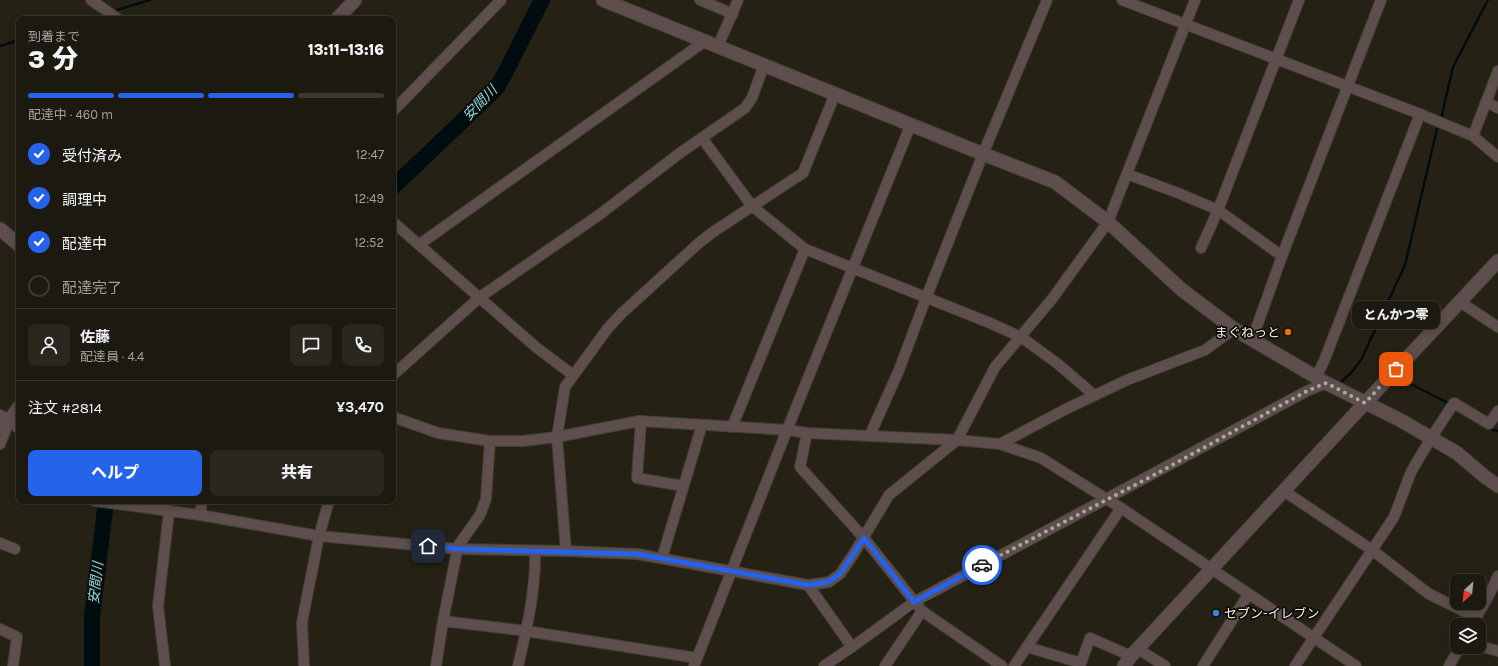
<!DOCTYPE html>
<html lang="ja">
<head>
<meta charset="utf-8">
<style>
	:root { --surface:#1c1a10; --page:#29271e; --text:#f1f3f6; --muted:#a0a19f; --line:#3a3830; --accent:#2563eb }
	body { margin:0; font-family:Karla,"Noto Sans JP",sans-serif; background:var(--page); color:var(--text); height:100vh; display:flex; flex-direction:column; font-size:15px; white-space:nowrap }
	* { box-sizing:border-box; margin:0 }
	p { font-size:13px; color:var(--muted) }
	.icon { flex:none; width:22px; height:22px; fill:none; stroke:currentColor; stroke-width:2; stroke-linecap:round; stroke-linejoin:round }
	.map { position:relative; flex:1; overflow:hidden }
	.side { position:absolute; left:16px; top:16px; width:380px; height:488px; display:flex; flex-direction:column; background:var(--surface); border-radius:8px; box-shadow:0 2px 10px #0003,0 0 0 1px var(--line) }
	.side>* { flex:none }
	.needle { width:26px; rotate:207deg }
	.buttons { position:absolute; left:1450px; top:574px; display:grid; gap:8px }
	.buttons a { display:grid; place-items:center; width:36px; height:36px; border-radius:8px; background:var(--surface); box-shadow:0 2px 10px #0003,0 0 0 1px var(--line); font-size:20px }
	.pin { position:absolute; display:grid; place-items:center; width:34px; height:34px; color:#fff; margin:-17px; border-radius:8px; box-shadow:0 2px 6px #0006 }
	.courier { position:absolute; display:grid; place-items:center; width:40px; height:40px; margin:-20px; border:3px solid #2563eb; border-radius:50%; background:#fff; color:#222; box-shadow:0 1px 5px #0007 }
	.bubble { position:absolute; height:28px; border-radius:8px; background:var(--surface); box-shadow:0 2px 10px #0003,0 0 0 1px var(--line); font-size:13px; font-weight:800; line-height:28px; text-align:center }
	.head em { font-style:normal; font-weight:800 }
	.head div { display:flex; flex-direction:column-reverse }
	.head { display:flex; align-items:center; justify-content:space-between; height:68px; padding:0 12px }
	h1 { font-size:26px; font-weight:800; line-height:30px }
	.bar { display:grid; grid-template-columns:repeat(4,1fr); gap:6px 4px; align-content:center; height:48px; padding:0 12px }
	.bar i { height:5px; border-radius:3px; background:var(--line) }
	.bar .selected { background:var(--accent) }
	.bar p { grid-column:span 4 }
	.line { display:flex; align-items:center; gap:10px; padding:0 12px; border-top:1px solid var(--line) }
	.line div { flex:1 }
	.round { display:grid; place-items:center; flex:none; width:42px; height:42px; border-radius:8px; background:var(--page) }
	ol { padding:0 12px; list-style:none }
	li { display:flex; align-items:center; gap:12px; height:44px }
	li p { margin-inline-start:auto }
	li .icon { padding:4px; border-radius:50%; background:var(--accent); color:#fff; stroke-width:4 }
	li:last-child { color:var(--muted) }
	li i { width:22px; height:22px; border:2px solid var(--line); border-radius:50% }
	.primary-button { display:flex; gap:8px; margin-top:auto; padding:8px 12px }
	.primary-button a { flex:1; height:46px; border-radius:8px; background:var(--accent); color:#fff; font-size:16px; font-weight:800; line-height:46px; text-align:center }
	.primary-button a+a { background:var(--page); color:var(--text) }
	.map>svg:first-child { display:block }
	.lines { fill:none; stroke-linecap:round; stroke-linejoin:round }
	.stream { stroke:#000d10; stroke-width:2.5 }
	.river { stroke:#000d10; stroke-width:16 }
	.minor-casing { stroke:#423f33; stroke-width:12 }
	.tertiary-casing { stroke:#423f33; stroke-width:15 }
	.minor { stroke:#5e4e4e; stroke-width:10 }
	.tertiary { stroke:#5e4e4e; stroke-width:13 }
	.done { stroke:#aba99f; stroke-width:4; stroke-dasharray:0 7.2 }
	.route { stroke:#2563eb; stroke-width:5 }
	.food-dot { fill:#e8710a; stroke:#0d0c06; stroke-width:1.5 }
	.shop-dot { fill:#3f7fe0; stroke:#0d0c06; stroke-width:1.5 }
	.labels { text-anchor:middle; dominant-baseline:central; stroke-width:3.5; stroke-linejoin:round; paint-order:stroke }
	.poi-label { font-size:13px; fill:#f3f1e9; stroke:#0d0c06; text-anchor:end }
	.water-label { font-size:14px; font-style:italic; fill:#8bdae6; stroke:#0d0c06 }
</style>
</head>
<body>
<div class="map">
<svg width="1498" height="666" viewBox="0 0 1498 666">
	<rect width="100%" height="100%" fill="#252215"/>
	<g class="lines">
		<g class="stream">
			<polyline points="113,11 150,0"/>
			<polyline points="89,19 106,14"/>
			<polyline points="0,46 19,40"/>
			<polyline points="1441,119 1453,67 1488,0"/>
			<polyline points="1401,379 1448,403"/>
			<polyline points="1342,381 1351,373 1361,360 1405,265 1437,129"/>
			<polyline points="1488,428 1498,431"/>
			<polyline points="990,567 1023,549"/>
			<polyline points="926,602 936,595"/>
			<polyline points="903,616 913,610"/>
			<polyline points="833,666 854,652"/>
		</g>
		<g class="river">
			<polyline points="393,187 496,89 504,75 542,0"/>
			<polyline points="92,666 92,617 106,501"/>
		</g>
		<defs>
			<g id="minor">
				<polyline points="91,0 118,19"/>
				<polyline points="700,0 733,14"/>
				<polyline points="1122,0 1420,114 1473,136 1498,157"/>
				<polyline points="718,46 738,0"/>
				<polyline points="1486,102 1498,108"/>
				<polyline points="393,111 501,0"/>
				<polyline points="1473,136 1498,71"/>
				<polyline points="702,138 752,206 805,249 990,323 1021,337 1058,364 1094,395"/>
				<polyline points="1127,174 1178,193 1218,210 1282,256"/>
				<polyline points="393,222 537,348 573,375"/>
				<polyline points="420,244 705,41"/>
				<polyline points="1201,248 1218,210 1299,0"/>
				<polyline points="1460,302 1498,327"/>
				<polyline points="1252,340 1282,256 1381,0"/>
				<polyline points="393,375 480,297 599,215 680,153 745,108 752,98 764,65"/>
				<polyline points="1316,377 1324,361 1420,114"/>
				<polyline points="0,415 10,420 19,429"/>
				<polyline points="393,417 438,433 490,441 523,441 557,437 639,421 787,430 807,433 957,440 1000,444 1041,458 1121,508 1356,666"/>
				<polyline points="641,421 637,478 683,486"/>
				<polyline points="732,427 805,249"/>
				<polyline points="807,433 800,467 864,538 922,611 885,666"/>
				<polyline points="870,435 899,370 926,298 983,154 1047,0"/>
				<polyline points="0,444 8,424"/>
				<polyline points="1000,444 1066,409 1127,380 1205,350 1234,329"/>
				<polyline points="1284,491 1372,550 1429,594 1476,617"/>
				<polyline points="95,501 200,515 319,536 458,549 566,551 637,554 808,585 852,647 914,602 1307,391 1326,383"/>
				<polyline points="200,515 202,501"/>
				<polyline points="0,543 15,549"/>
				<polyline points="566,551 557,437 565,387 608,328 622,313 700,242 713,232 803,173 835,94"/>
				<polyline points="662,558 702,425"/>
				<polyline points="808,585 829,582 840,574 853,555 889,495 957,440 995,367 1052,299 1108,222 1195,0"/>
				<polyline points="922,611 1002,666"/>
				<polyline points="443,621 526,631 697,658"/>
				<polyline points="1472,625 1490,593 1498,576"/>
				<polyline points="0,629 17,637 13,666"/>
				<polyline points="1479,646 1498,651"/>
				<polyline points="1027,647 1081,663 1090,638 1131,656"/>
				<polyline points="1138,649 1165,666"/>
				<polyline points="165,666 158,606 169,512"/>
				<polyline points="304,666 302,623 304,612 319,536 329,501"/>
				<polyline points="436,666 443,621 458,546 480,515 486,499 490,441"/>
				<path d="M518 666C527 628 536 589 535 551"/>
				<polyline points="694,666 787,430 911,124"/>
				<polyline points="824,666 852,647"/>
				<polyline points="1014,666 1121,508"/>
				<polyline points="1203,666 1248,595"/>
				<polyline points="1295,666 1394,517 1411,472 1431,438 1454,403 1489,424 1498,411"/>
				<polyline points="1449,666 1460,647"/>
			</g>
			<g id="tertiary">
				<polyline points="603,0 983,154 1055,182 1108,222 1182,290 1234,329 1326,383 1400,420 1457,453 1484,476 1498,486"/>
				<polyline points="337,19 355,0"/>
				<polyline points="0,229 19,245"/>
				<polyline points="0,430 10,420 19,407"/>
				<polyline points="1124,666 1131,656 1365,403 1498,261"/>
			</g>
		</defs>
		<use href="#minor" class="minor-casing"/>
		<use href="#tertiary" class="tertiary-casing"/>
		<use href="#minor" class="minor"/>
		<use href="#tertiary" class="tertiary"/>
	</g>
	<g class="lines">
		<polyline class="done" points="982,565 1154,475 1307,391 1326,383 1365,403 1396,369"/>
		<polyline class="route" points="428,546 458,549 637,554 808,585 828,582 840,574 864,538 914,602 982,565"/>
	</g>
	<circle class="food-dot" cx="1288" cy="332" r="4"/>
	<circle class="shop-dot" cx="1216" cy="613" r="4"/>
	<g class="labels">
		<g class="poi-label">
			<text x="1280" y="332">まぐねっと</text>
			<text x="1224" y="613" text-anchor="start">セブン-イレブン</text>
		</g>
		<g class="water-label">
			<text transform="translate(480 103) rotate(-46)">安間川</text>
			<text transform="translate(96 583) rotate(-83)">安間川</text>
		</g>
	</g>
</svg>
<div class="buttons">
<a><svg class="needle" viewBox="-14 -14 28 28"><path d="M0-13l5 13h-10z" fill="#e53935"/><path d="M0 13l5-13h-10z" fill="#a0a19f"/></svg></a>
<a><svg class="icon" aria-label="layers" viewBox="0 0 24 24"><path d="M12 4l9 5-9 5-9-5zM3 14l9 5 9-5"/></svg></a>
</div>
<div class="pin" style="left:1396px;top:369px;background:#ea580c"><svg class="icon" aria-label="bag" viewBox="0 0 24 24"><path d="M5 8h14l-1 12H6zM9 8a3 3 0 0 1 6 0"/></svg></div>
<div class="pin" style="left:428px;top:546px;background:#1f2937"><svg class="icon" aria-label="home" viewBox="0 0 24 24"><path d="M3 11l9-7 9 7M6 9v11h12V9"/></svg></div>
<div class="courier" style="left:982px;top:565px"><svg class="icon" aria-label="car" viewBox="0 0 24 24"><path d="M5 17H2v-5l4-1 3-4h7l3 4 3 1v5h-3M9 17h6M6 11h13"/><circle cx="7" cy="17" r="2"/><circle cx="17" cy="17" r="2"/></svg></div>
<div class="bubble" style="left:1352px;top:301px;width:88px">とんかつ零</div>
<section class="side">
<div class="head"><div><h1>3 分</h1><p>到着まで</p></div><em>13:11–13:16</em></div>
<div class="bar"><i class="selected"></i><i class="selected"></i><i class="selected"></i><i></i><p>配達中 · 460 m</p></div>
<ol>
<li><svg class="icon" aria-label="check" viewBox="0 0 24 24"><path d="M5 12l5 5 9-10"/></svg>受付済み<p>12:47</p></li>
<li><svg class="icon" aria-label="check" viewBox="0 0 24 24"><path d="M5 12l5 5 9-10"/></svg>調理中<p>12:49</p></li>
<li><svg class="icon" aria-label="check" viewBox="0 0 24 24"><path d="M5 12l5 5 9-10"/></svg>配達中<p>12:52</p></li>
<li><i></i>配達完了</li>
</ol>
<div class="line" style="height:72px"><a class="round"><svg class="icon" aria-label="person" viewBox="0 0 24 24"><circle cx="12" cy="8" r="4"/><path d="M4 21q1-7 8-7t8 7"/></svg></a><div><b>佐藤</b><p>配達員 · 4.4</p></div><a class="round"><svg class="icon" aria-label="chat" viewBox="0 0 24 24"><path d="M4 5h16v11H9l-5 4z"/></svg></a><a class="round"><svg class="icon" aria-label="phone" viewBox="0 0 24 24"><path d="M5 4h4l2 5-3 2q2 4 5 5l2-3 5 2v4C11 20 4 13 5 4z"/></svg></a></div>
<div class="line" style="height:52px"><div>注文 #2814</div><b>¥3,470</b></div>
<div class="primary-button"><a>ヘルプ</a><a>共有</a></div>
</section>
</div>
</body>
</html>
